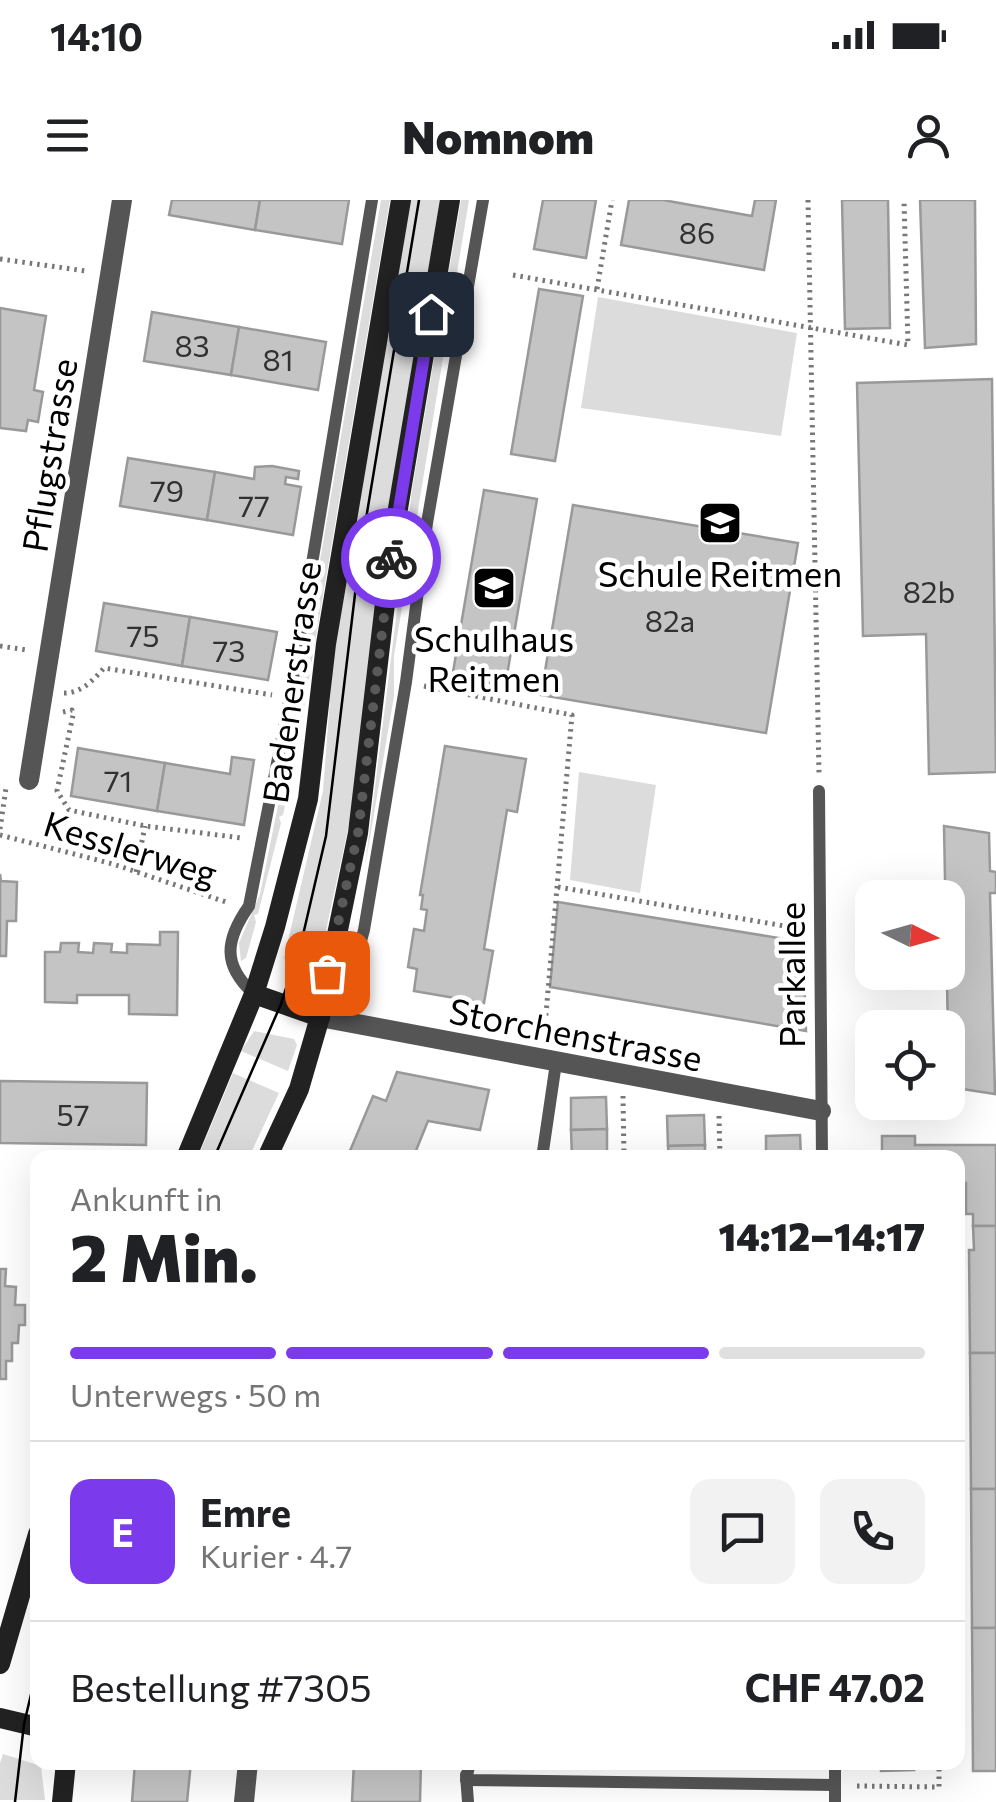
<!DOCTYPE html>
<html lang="de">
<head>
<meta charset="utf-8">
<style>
	:root { --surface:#fff; --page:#f2f2f2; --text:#202124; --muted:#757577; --line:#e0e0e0; --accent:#7c3aed }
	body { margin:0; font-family:Commissioner,sans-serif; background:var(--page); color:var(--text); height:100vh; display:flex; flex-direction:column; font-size:38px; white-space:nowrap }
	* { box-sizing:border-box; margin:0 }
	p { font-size:32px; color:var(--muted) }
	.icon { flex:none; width:55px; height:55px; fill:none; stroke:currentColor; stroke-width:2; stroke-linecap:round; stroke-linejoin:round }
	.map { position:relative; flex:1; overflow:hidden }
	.panel { position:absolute; left:30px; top:950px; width:935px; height:620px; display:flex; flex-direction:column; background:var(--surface); border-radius:20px; box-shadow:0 10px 40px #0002 }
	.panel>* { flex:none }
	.needle { width:65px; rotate:95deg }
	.tools { position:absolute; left:855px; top:680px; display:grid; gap:20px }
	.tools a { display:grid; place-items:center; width:110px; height:110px; border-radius:20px; background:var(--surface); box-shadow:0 10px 40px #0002; font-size:50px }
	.pin { position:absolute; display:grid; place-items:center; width:85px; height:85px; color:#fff; margin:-42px; border-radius:20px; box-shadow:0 5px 15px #0006 }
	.courier { position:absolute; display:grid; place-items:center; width:100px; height:100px; margin:-50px; border:8px solid #7c3aed; border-radius:50%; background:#fff; color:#222; box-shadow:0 2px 12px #0007 }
	.head em { font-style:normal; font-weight:800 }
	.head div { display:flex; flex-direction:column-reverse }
	.head { display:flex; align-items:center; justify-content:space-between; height:170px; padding:0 40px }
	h1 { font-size:65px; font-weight:800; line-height:75px }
	.bar { display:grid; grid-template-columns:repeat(4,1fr); gap:15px 10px; align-content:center; height:120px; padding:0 40px }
	.bar i { height:12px; border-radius:8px; background:var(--line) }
	.bar .active { background:var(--accent) }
	.bar p { grid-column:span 4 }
	.line { display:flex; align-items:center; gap:25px; padding:0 40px; border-top:2px solid var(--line) }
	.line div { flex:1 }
	.round { display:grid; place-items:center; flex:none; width:105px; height:105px; border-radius:20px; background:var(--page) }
	.status { display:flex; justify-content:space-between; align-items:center; height:70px; padding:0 50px; background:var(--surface); direction:ltr }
	.status svg { height:28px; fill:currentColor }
	header { display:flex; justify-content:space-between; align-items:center; height:130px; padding:0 40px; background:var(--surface); font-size:45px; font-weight:800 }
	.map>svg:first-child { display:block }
	.green { fill:#dcdcdc }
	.building { fill:#c4c4c4; stroke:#999; stroke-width:2.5 }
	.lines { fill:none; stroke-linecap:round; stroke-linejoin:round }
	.path { stroke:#777; stroke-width:5; stroke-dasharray:2.5 5; stroke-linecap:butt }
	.service { stroke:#555; stroke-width:12 }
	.minor { stroke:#555; stroke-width:20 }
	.secondary { stroke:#222; stroke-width:20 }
	.tram { stroke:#000; stroke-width:2.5 }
	.done { stroke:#595959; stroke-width:10; stroke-dasharray:0 18 }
	.route { stroke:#7c3aed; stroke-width:12 }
	.labels { text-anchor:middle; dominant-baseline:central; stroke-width:9; stroke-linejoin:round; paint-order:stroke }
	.number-label { font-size:30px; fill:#313131 }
	.street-label { font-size:35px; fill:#000; stroke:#fff }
	.poi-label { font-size:35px; fill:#000; stroke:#fff }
</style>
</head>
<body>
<div class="status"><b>14:10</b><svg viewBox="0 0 49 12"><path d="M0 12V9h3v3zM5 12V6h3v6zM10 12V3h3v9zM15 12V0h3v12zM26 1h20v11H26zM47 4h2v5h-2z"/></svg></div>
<header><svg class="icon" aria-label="menu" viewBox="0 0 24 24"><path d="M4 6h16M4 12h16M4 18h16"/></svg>Nomnom<svg class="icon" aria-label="person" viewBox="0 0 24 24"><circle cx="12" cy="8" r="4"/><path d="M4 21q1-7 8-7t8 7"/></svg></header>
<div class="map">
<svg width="996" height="1602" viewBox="0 0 996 1602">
	<rect width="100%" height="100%" fill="#fff"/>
	<g class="green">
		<polygon points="381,0 390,0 296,555 283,615 279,617 281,623 258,714 254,715 256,722 246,758 241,761 239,743 260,694 281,591"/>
		<polygon points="410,0 440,0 384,335 352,611 319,762 316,772 308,774 288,765 284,758 323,591 333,460"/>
		<polygon points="461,0 469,0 394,456 394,496 365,667 412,290"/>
		<polygon points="598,97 797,133 781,236 581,208"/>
		<polygon points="579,572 656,585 640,693 570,680"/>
		<polygon points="254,831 294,839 297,845 288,871 241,851"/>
		<polygon points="233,873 279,893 249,957 198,957"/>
		<polygon points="3,1554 41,1566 45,1600 0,1600 0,1563"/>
	</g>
	<g class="building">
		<polygon points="172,0 260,0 255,30 169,15"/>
		<polygon points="260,0 349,0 342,44 255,30"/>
		<polygon points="543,0 596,0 586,58 534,49"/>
		<polygon points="629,0 663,0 752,16 755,0 776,0 764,70 621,45"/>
		<polygon points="842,0 888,0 890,128 845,129"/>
		<polygon points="920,0 975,0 976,144 925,148"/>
		<polygon points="539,89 583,96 555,261 511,254"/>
		<polygon points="0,108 46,116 34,190 43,192 38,222 28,220 26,231 0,228"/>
		<polygon points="152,112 239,127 231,175 144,161"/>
		<polygon points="239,127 326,142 318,190 231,175"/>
		<polygon points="992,179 996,572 929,574 926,434 863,436 857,183"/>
		<polygon points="128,258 215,272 207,320 120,306"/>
		<polygon points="272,266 299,271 298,279 286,277 285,284 301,287 293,335 207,320 215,272 254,279 255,267"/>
		<polygon points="484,290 537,299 505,487 452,478"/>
		<polygon points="573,305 798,343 766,533 541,495"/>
		<polygon points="104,403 190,417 182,466 96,451"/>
		<polygon points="190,417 277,432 268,480 182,466"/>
		<polygon points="445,546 526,559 517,612 507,610 484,749 493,751 484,803 414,791 417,769 408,767 414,729 424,731 427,710 421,709 423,695 420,695"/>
		<polygon points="78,548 165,563 157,611 71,596"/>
		<polygon points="232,557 254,560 244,625 157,611 165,563 230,574"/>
		<polygon points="944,626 989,633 990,671 996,672 996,693 990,693 995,894 949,887"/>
		<polygon points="0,674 1,681 17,682 16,721 7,721 6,756 0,756"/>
		<polygon points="558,702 803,742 806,831 550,787"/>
		<polygon points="160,732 178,732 177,815 129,814 129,795 77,795 77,803 45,802 45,752 60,752 61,743 79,743 78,752 93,753 94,743 112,744 111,752 127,753 127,744 160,745"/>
		<polygon points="397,872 489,890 480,930 428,921 413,958 347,958 373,896 386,901"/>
		<polygon points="0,881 147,883 146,945 0,943"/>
		<polygon points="606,897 607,929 571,930 571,898"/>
		<polygon points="704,915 705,945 668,946 667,916"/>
		<polygon points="607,929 607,958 572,958 571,930"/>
		<polygon points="800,935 801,958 766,958 766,936"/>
		<polygon points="882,936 915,936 915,945 996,945 996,1026 973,1026 973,1014 966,1014 966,983 958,983 958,958 882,958"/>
		<polygon points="705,945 705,958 669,958 668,946"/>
		<polygon points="973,1026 996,1026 996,1153 970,1153 969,1050 974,1050"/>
		<polygon points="0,1069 6,1069 5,1086 16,1087 15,1105 25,1105 25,1125 19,1125 18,1143 12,1143 12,1161 6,1161 6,1179 0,1179"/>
		<polygon points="970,1153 996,1153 996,1289 971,1289"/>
		<polygon points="971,1289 996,1289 996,1428 972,1428"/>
		<polygon points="972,1428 996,1428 996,1571 973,1571"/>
		<polygon points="135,1562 191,1562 187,1602 132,1602"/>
		<polygon points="354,1562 421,1562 420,1602 352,1602"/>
		<polygon points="881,1562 913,1562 914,1570 881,1571"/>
	</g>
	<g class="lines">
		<g class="path">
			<polyline points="808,0 819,573"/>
			<polyline points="0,59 86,71"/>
			<polyline points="513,75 908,145 904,0"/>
			<polyline points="597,89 612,0"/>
			<polyline points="0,446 27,450"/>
			<polyline points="424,486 572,515 544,837"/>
			<path d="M64 493C82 493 93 480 104 468L272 495"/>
			<polyline points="63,512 72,510 73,515 57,591 69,610 145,626 242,638"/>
			<polyline points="0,629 6,588"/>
			<polyline points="0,635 113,664 226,702"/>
			<polyline points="136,672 145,626"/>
			<polyline points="558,687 802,729"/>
			<polyline points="623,896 624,958"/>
			<polyline points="719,916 720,958"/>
			<polyline points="857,1586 939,1587 939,1562"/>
		</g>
		<g class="service">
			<polyline points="819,591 822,958"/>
			<path d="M254 794C222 765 225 740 249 706L290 497 372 0"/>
			<polyline points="324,811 351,777 364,730 406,482 427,323 483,0"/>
			<polyline points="542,958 556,863"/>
			<polyline points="470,1562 466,1580 835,1585"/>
			<polyline points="835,1562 835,1602"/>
			<polyline points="466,1575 468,1602"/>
		</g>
		<g class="minor">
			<polyline points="29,580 122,0"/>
			<polyline points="320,817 821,911"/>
			<polyline points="244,1602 248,1562"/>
		</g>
		<g class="secondary">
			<polyline points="254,794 320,817"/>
			<polyline points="186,958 254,794 275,727 308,599 326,444 401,0"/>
			<polyline points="267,958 299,889 320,817 358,633 392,344 450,0"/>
			<polyline points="0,1464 38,1334"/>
			<polyline points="0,1518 38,1527"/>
			<polyline points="62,1602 66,1562"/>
		</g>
		<g class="tram">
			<polyline points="214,958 281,804 303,735 326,636 359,361 419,0"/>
			<polyline points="15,1602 24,1524 38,1465"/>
		</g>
	</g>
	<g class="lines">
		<polyline class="done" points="327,773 358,633 391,358"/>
		<polyline class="route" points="391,358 431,114"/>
	</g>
	<defs>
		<symbol id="school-square" viewBox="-11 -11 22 22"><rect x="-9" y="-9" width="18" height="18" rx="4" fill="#000" stroke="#fff"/><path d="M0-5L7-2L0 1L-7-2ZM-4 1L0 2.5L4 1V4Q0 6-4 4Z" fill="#fff"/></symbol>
	</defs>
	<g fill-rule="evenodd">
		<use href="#school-square" x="695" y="298" width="50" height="50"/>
		<use href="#school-square" x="469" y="363" width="50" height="50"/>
	</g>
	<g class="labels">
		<g class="number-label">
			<text x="697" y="31">86</text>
			<text x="192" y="144">83</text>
			<text x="278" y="158">81</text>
			<text x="167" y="289">79</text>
			<text x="254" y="304">77</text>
			<text x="929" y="390">82b</text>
			<text x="670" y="419">82a</text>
			<text x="143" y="434">75</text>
			<text x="229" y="449">73</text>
			<text x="118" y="579">71</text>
			<text x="73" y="913">57</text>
		</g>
		<g class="street-label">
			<text transform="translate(48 255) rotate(-81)">Pflugstrasse</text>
			<text transform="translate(290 482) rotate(-82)">Badenerstrasse</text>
			<text transform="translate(131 647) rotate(17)">Kesslerweg</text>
			<text transform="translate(790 775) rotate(-90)">Parkallee</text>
			<text transform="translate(576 833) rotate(11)">Storchenstrasse</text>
		</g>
		<g class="poi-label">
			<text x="720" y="372">Schule Reitmen</text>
			<text x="494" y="437">Schulhaus<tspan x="494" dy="40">Reitmen</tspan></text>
		</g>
	</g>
</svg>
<div class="tools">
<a><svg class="needle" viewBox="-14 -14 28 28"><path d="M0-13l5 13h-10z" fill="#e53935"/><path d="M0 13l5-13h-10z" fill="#757577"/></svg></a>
<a><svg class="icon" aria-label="locate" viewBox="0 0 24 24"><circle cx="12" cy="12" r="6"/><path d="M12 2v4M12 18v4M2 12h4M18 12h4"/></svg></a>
</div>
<div class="pin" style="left:327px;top:773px;background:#ea580c"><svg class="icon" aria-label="bag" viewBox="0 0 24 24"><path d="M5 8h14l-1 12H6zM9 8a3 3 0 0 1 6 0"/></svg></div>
<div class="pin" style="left:431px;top:114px;background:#1f2937"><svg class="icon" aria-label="home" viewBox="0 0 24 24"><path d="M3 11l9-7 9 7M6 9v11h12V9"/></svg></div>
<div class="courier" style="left:391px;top:358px"><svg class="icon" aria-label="bike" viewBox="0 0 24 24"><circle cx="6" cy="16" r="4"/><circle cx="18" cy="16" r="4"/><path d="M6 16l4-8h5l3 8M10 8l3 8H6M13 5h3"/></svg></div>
<section class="panel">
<div class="head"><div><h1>2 Min.</h1><p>Ankunft in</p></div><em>14:12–14:17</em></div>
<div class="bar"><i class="active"></i><i class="active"></i><i class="active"></i><i></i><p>Unterwegs · 50 m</p></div>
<div class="line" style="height:180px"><b class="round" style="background:var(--accent);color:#fff">E</b><div><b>Emre</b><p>Kurier · 4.7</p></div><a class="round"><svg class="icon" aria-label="chat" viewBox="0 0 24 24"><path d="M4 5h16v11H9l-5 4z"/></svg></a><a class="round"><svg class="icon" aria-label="phone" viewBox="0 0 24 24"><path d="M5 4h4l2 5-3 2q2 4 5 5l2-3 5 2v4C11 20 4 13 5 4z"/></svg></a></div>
<div class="line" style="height:130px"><div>Bestellung #7305</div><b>CHF 47.02</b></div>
</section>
</div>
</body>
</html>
